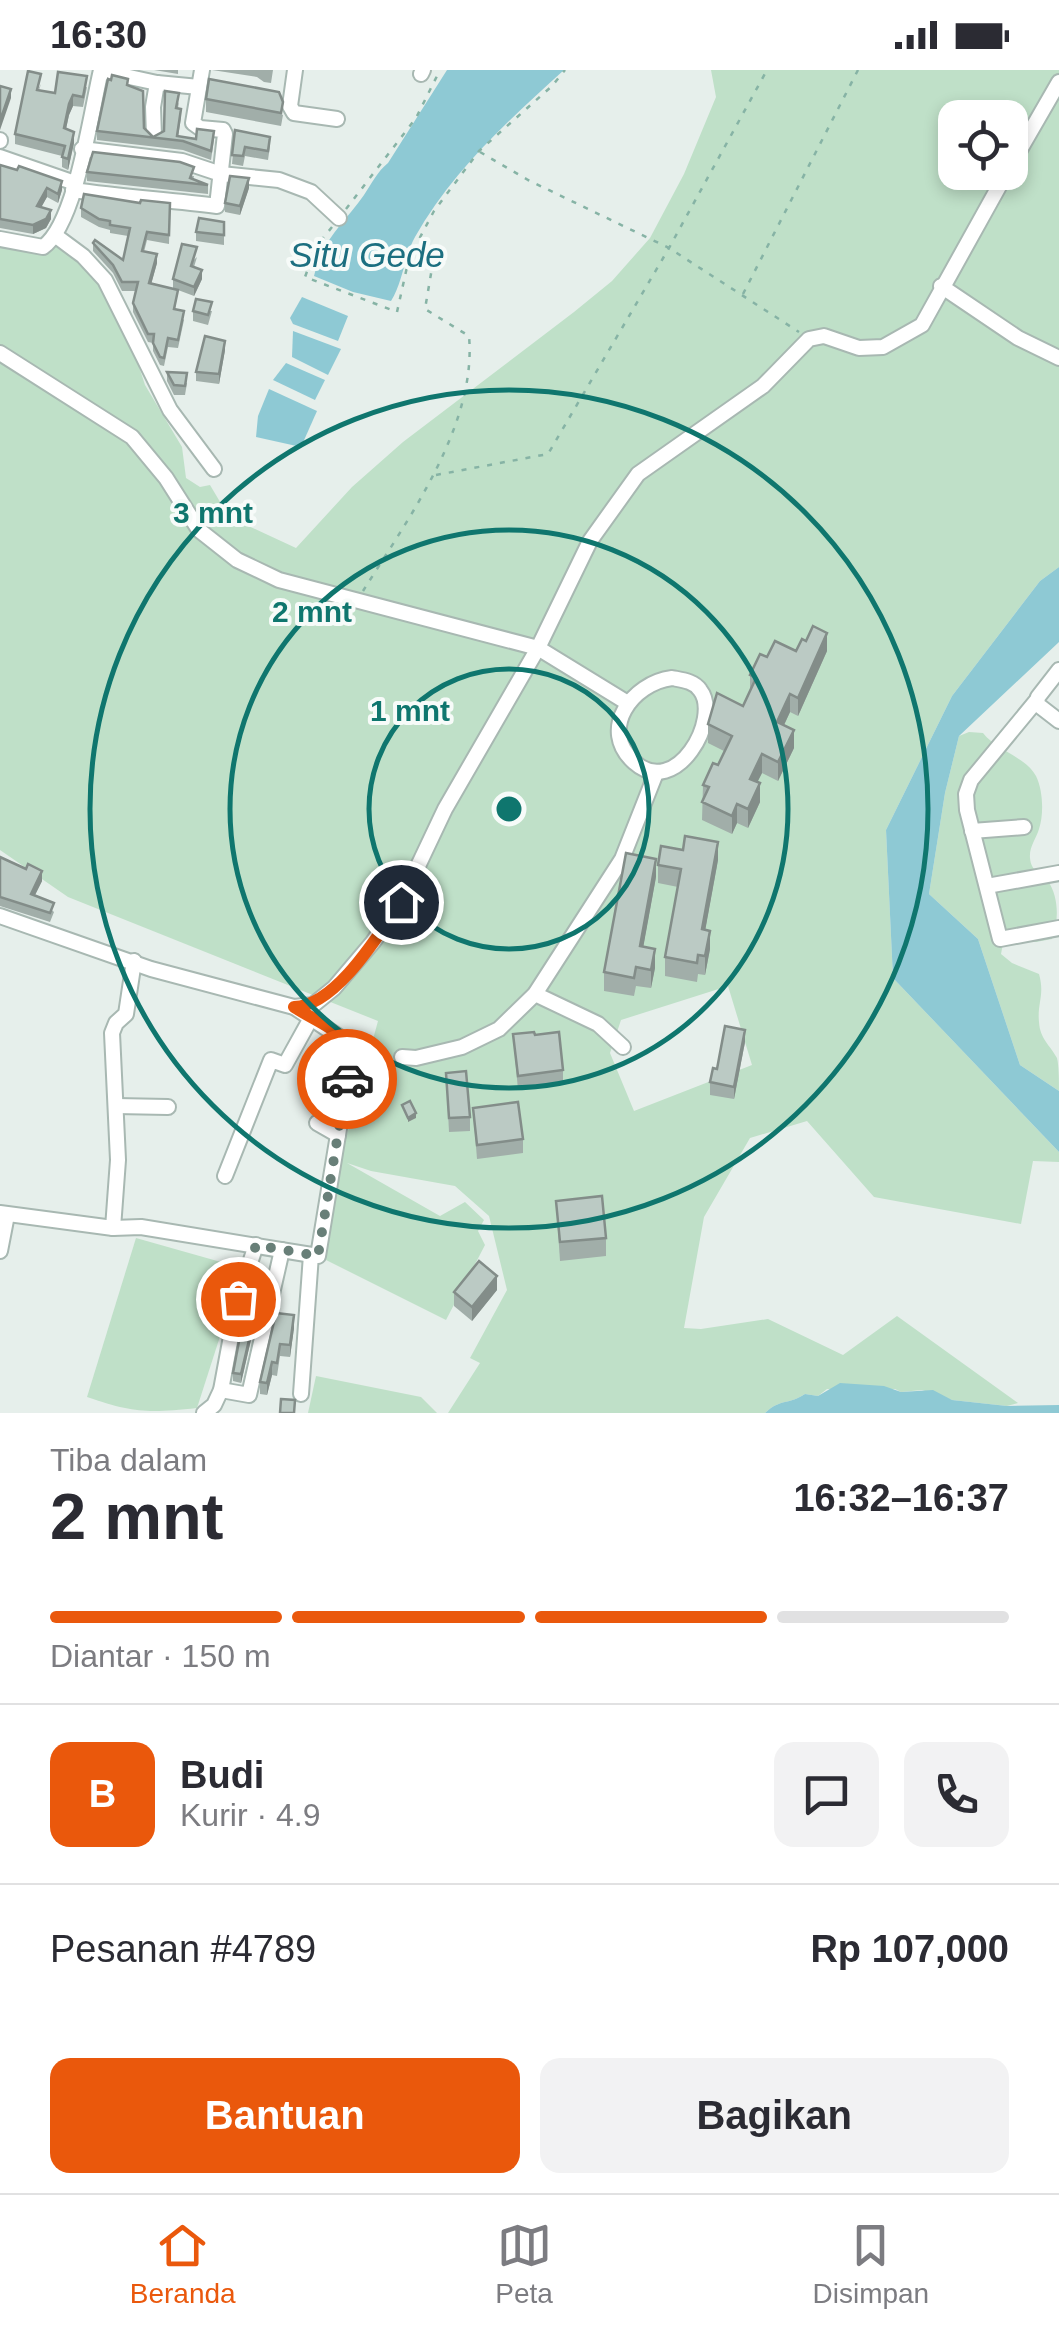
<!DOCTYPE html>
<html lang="id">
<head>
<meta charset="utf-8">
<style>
	:root { --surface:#fff; --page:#f2f2f3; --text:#2b2b33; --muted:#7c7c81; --line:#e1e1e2; --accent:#ea580c }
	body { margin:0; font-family:Arial,sans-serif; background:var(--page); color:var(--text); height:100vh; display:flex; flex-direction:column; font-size:38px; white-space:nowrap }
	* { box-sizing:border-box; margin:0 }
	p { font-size:32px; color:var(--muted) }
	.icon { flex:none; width:55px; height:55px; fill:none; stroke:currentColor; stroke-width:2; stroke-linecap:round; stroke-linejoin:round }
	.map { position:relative; height:1343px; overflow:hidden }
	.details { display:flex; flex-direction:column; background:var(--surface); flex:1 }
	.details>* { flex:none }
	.buttons { position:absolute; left:938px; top:30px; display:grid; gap:20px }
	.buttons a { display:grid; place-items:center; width:90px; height:90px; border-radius:20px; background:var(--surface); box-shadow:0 5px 15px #0003; font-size:50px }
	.pin { position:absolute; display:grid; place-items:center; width:85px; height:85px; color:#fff; margin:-42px; border:5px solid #fff; border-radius:50%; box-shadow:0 2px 10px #0007 }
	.courier { position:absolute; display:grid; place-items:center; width:100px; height:100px; margin:-50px; border:8px solid #ea580c; border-radius:50%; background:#fff; color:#222; box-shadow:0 2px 12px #0007 }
	.head em { font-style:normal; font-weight:800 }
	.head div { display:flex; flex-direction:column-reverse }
	.head { display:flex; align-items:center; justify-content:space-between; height:170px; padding:0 50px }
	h1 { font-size:65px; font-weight:800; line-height:75px }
	.bar { display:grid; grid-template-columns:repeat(4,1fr); gap:15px 10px; align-content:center; height:120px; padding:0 50px }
	.bar i { height:12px; border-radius:8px; background:var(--line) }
	.bar .current { background:var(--accent) }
	.bar p { grid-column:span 4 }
	.line { display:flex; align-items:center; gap:25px; padding:0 50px; border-top:2px solid var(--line) }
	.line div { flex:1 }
	.round { display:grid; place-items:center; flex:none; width:105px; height:105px; border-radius:20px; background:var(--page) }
	.action { display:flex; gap:20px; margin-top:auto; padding:20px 50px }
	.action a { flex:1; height:115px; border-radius:20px; background:var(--accent); color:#fff; font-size:40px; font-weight:800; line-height:115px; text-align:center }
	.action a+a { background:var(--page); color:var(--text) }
	.status { display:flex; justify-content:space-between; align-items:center; height:70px; padding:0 50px; background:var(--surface); direction:ltr }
	.status svg { height:28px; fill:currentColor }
	.tabs { display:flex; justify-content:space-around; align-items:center; height:140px; border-top:2px solid var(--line); background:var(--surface); font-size:28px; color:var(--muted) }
	.tabs a { display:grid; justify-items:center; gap:5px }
	.tabs .current { color:var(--accent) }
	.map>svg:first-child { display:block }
	.green { fill:#bfe0c8; fill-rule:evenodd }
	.water { fill:#8ec9d4 }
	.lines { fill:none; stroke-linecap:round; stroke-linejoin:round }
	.minor-casing { stroke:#a8b8b2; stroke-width:18 }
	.path { stroke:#86b3a5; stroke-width:2.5; stroke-dasharray:5 8; stroke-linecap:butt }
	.minor { stroke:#fff; stroke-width:14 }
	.wall { fill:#a1aea9 }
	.shaded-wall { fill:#838d89 }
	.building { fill:#bbcac4; stroke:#838d89; stroke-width:2.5 }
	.done { stroke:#687f78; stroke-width:10; stroke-dasharray:0 18 }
	.route { stroke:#ea580c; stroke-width:12 }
	.ring { fill:none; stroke:#0f766e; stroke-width:5 }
	.labels { text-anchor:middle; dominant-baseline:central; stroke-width:8; stroke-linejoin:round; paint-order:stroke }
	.water-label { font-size:35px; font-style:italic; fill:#1c6f80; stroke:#f7fbf9 }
	.centre { fill:#0f766e; stroke:#f7fbf9; stroke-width:5 }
	.ring-label { font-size:30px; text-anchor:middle; font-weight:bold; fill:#0f766e; stroke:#f7fbf9; stroke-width:8; stroke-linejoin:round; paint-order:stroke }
</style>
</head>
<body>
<div class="status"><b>16:30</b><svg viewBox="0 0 49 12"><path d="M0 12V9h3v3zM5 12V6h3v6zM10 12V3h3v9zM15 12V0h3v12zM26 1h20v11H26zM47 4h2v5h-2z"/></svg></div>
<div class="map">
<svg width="1059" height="1343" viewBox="0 0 1059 1343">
	<rect width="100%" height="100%" fill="#e6efeb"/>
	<g class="green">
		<path d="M711 0H1059V497L1040 511 952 626 886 760 893 908 1059 1082V1092L1033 1091 1021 1154 874 1127 807 1051 750 1068 704 1147 684 1258 701 1259 768 1249 843 1285 897 1246 1018 1333 1007 1336 952 1330 922 1320 901 1322 895 1319H827L818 1326 805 1324C789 1335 781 1328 765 1343H448L480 1293 470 1288 507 1220 489 1146 455 1116 371 1101 347 1093 440 1146 465 1132 484 1150 478 1161 485 1175 446 1250 318 1186 340 1090 378 951 68 827 0 780V174L59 168 88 199 123 248 145 315 182 377 186 408 200 417 210 415 229 447 296 478 352 417 403 372 574 242 612 211 650 168 684 104 716 27ZM955 48H1010V102H955ZM728 916 752 995 634 1041 610 983 621 950Z"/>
		<path d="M969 662 983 663C998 682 1025 686 1036 706 1043 720 1044 744 1039 759 1036 769 1029 777 1030 788 1031 801 1040 803 1048 811 1059 827 1059 852 1052 869L1036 872 1004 868 1001 884 1012 893 1039 904C1045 925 1037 933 1039 952 1040 969 1050 975 1057 988 1059 996 1059 1012 1059 1021L1020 995 978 869 929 824 945 723 959 666Z"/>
		<path d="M136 1168 242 1198 197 1338C148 1343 133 1343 87 1327Z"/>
		<polygon points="316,1306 421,1327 437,1343 308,1343"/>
	</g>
	<g class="water">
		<path d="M447 0H564C509 50 452 101 415 167 404 187 403 212 391 231L353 222 314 206C323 168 343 155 364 125 372 113 377 102 388 93Z"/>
		<polygon points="302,227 348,246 338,271 293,254 290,248"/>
		<polygon points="293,261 341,279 328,305 292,287"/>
		<polygon points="286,293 325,310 315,330 273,310"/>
		<polygon points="269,319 317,341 301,377 256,367 258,346"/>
		<polygon points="1059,497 1059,572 959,666 945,723 929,824 978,869 1020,995 1059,1021 1059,1082 893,908 886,760 952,626 1040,511"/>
		<path d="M840 1313 884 1316 901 1322 933 1320 952 1330 1007 1336 1059 1335V1343H765C781 1328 789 1335 805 1324L818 1326Z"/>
	</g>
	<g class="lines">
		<defs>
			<g id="minor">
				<polyline points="295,0 290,36 294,43 337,49"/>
				<polyline points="101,1 157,13 199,17"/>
				<polyline points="421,4 423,0"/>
				<polyline points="154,66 153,37 157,13"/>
				<polyline points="0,70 0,71"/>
				<polyline points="82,79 182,91 221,104 279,110 311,122 339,148"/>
				<polyline points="0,87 75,113"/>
				<polyline points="1010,97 1059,12"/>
				<path d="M73 120C122 127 169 130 217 136L225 64 223 60 200 58 193 53 202 0"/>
				<polyline points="56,166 83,186 105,210 170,340 214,399"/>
				<path d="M0 169 43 177C76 154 91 42 101 0"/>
				<polyline points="941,216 1018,268 1059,288"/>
				<polyline points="0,283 132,367 166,408 199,460 237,490 279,510 538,578 626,632"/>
				<polyline points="1059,600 1038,627 1037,634 1059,651"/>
				<path d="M672 608C682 610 694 611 700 620 722 648 676 730 634 692 598 660 632 613 672 608Z"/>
				<polyline points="1037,630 971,710 966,724 967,740 1000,869 1059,858"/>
				<polyline points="972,761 1024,757"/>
				<polyline points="987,816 1059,803"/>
				<polyline points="0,846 151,899 294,937 347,972 351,986 318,1186 141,1157 113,1158 0,1143"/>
				<polyline points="535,924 598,954 623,977"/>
				<polyline points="294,937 313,935 334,918 373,872 401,832 445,739 538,578 590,471 638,404 763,316 809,269 824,266 859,278 883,277 922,255 1007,102"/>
				<polyline points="402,987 416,988 462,977 499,959 535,924 622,789 656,703"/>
				<polyline points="116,1036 168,1037"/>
				<polyline points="317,1053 338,1065"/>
				<polyline points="225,1106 271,990 285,995 311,948"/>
				<polyline points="113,1158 118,1090 112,963 116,953 126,944 134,891"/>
				<polyline points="0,1181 7,1145"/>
				<polyline points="221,1320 249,1325 282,1180"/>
				<polyline points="301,1324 311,1185"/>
				<polyline points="204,1343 214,1335 221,1320 238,1229 256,1175"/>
			</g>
		</defs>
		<use href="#minor" class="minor-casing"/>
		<g class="path">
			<polyline points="480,82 528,110 669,178 799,262"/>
			<polyline points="346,139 416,48 440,0"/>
			<polyline points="332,157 316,177 305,207 397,242 409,188 434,141 479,81 552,16 565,0"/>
			<polyline points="743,224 858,0"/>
			<polyline points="436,405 548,384 669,178 767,0"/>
			<path d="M363 521C408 449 477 355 469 266L425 239 433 192 412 189"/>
		</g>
		<use href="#minor" class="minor"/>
	</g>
	<g class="wall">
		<polygon points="154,0 178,0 178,4"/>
		<polygon points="212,0 273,0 271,13 264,12 257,7"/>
		<polygon points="209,9 283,45 281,56 206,42 206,29"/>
		<polygon points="41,14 39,20 55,23 87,17 83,37 73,36 69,45 66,59 74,73 68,100 62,97 62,86 15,74 15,64"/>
		<polygon points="128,15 144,58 153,67 164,61 179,32 178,38 181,48 178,67 214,70 211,90 183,80 97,70 97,61"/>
		<polygon points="235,60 270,76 268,90 245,86 243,96 232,94"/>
		<polygon points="0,95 62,120 58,133 47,127 41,137 51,149 46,158 33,164 0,158"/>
		<polygon points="87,102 194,106 193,110 208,115 208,124 87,111"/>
		<polygon points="249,118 240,145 225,142 225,133"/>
		<polygon points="140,133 170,133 169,174 147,170 144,182 157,193 151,214 173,219 173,209 197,187 194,197 202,209 194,226 178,220 175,239 184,250 178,278 168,277 164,296 160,295 153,281 153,273 148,272 133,242 133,233 136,221 122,221 113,203 93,181 93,173 123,190 128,166 110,163 110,160 99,157 81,147 81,138"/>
		<polygon points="224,152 224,175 196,171 196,162"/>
		<polygon points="193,241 212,241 208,255 193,251"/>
		<polygon points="225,280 219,314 196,311 196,302"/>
		<polygon points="167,302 187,313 185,325 174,325 167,311"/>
		<polygon points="827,581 798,646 790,642 784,655 794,678 778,711 762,703 757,712 760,732 748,758 737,753 732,764 702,750 703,715 718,695 724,681 708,673 708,654 743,636 750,622 750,605 767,587"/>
		<polygon points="0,787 42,811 35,825 54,842 50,852 0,836"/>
		<polygon points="718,790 705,860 710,879 705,905 698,904 697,912 665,906 665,887 678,817 658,813 658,795"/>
		<polygon points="656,807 643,877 655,898 651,918 636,916 634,926 604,921 604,902"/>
		<polygon points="513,964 535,965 563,1000 563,1014 518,1020"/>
		<polygon points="745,972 734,1029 710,1025 710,1012 717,999"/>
		<polygon points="446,1003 470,1047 470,1061 449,1062"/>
		<polygon points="473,1038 523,1069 523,1083 477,1089"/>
		<polygon points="556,1131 606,1168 606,1186 560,1191"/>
		<polygon points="497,1220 472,1251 454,1236 454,1222"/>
		<polygon points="276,1243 294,1258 290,1287 280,1286 277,1306 272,1305 267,1325 260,1324 260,1312"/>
		<polygon points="253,1261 241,1313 233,1311 233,1303"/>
	</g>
	<g class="shaded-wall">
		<polygon points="11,19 11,28 0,60 0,51"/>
		<polygon points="73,25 73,36 69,45 64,68 64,58 69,34"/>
		<polygon points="74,62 74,73 68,100 68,89"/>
		<polygon points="249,108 249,118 240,145 240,136"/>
		<polygon points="62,111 62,120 58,133 58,124"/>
		<polygon points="47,118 47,127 37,145 37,136"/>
		<polygon points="51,140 51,149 46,158 33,164 33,155"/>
		<polygon points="157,184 157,193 149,222 149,213"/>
		<polygon points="202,200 202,209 194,226 194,217"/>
		<polygon points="225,271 225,280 219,314 219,304"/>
		<polygon points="827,563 827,581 798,646 798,628"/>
		<polygon points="790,624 790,642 777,670 777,652"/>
		<polygon points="794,660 794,678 778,711 778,692"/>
		<polygon points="762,684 762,703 750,727 750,709"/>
		<polygon points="760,713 760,732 748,758 748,739"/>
		<polygon points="737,734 737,753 732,764 732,746"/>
		<polygon points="718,772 718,790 702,878 702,859"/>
		<polygon points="656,789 656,807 640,895 640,876"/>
		<polygon points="42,801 42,811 31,833 31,824"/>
		<polygon points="710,861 710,879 705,905 705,886"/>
		<polygon points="655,879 655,898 651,918 651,900"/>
		<polygon points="745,960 745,972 734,1029 734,1017"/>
		<polygon points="416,1043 416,1048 408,1052 408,1048"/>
		<polygon points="497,1206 497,1220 472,1251 472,1237"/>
		<polygon points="294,1245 294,1258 290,1287 290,1275"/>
		<polygon points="253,1253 253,1261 241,1313 241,1304"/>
		<polygon points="272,1292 272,1305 267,1325 267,1313"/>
	</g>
	<g class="building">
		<polygon points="28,1 41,4 37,20 55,23 58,2 87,6 83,27 73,25 69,34 64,58 74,62 68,89 62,87 65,76 15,64"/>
		<polygon points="112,5 128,9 127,15 143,21 144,58 153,67 164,61 165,21 179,23 176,38 181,39 177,66 196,69 197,59 214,61 211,81 183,71 97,61 108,9 111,10"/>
		<polygon points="209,9 279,22 283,32 281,43 206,29"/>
		<polygon points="0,16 11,19 0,51"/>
		<polygon points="235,60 270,67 268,81 245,77 243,86 232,85"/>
		<polygon points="93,82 180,92 194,97 190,108 208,115 87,102"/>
		<polygon points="0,95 17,100 19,96 62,111 58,124 47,118 37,136 51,140 46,149 33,155 0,149"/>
		<polygon points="230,106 249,108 240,136 225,133"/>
		<polygon points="84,124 140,133 141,130 170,133 169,165 147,162 142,181 157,184 149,213 178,220 174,239 184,241 178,270 168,268 164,288 160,287 153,273 154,264 148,264 133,233 138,212 122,212 113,195 93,173 95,170 123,190 130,158 110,155 110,151 99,149 81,138"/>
		<polygon points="199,148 224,152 224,165 196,162"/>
		<polygon points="182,174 197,177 191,196 202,200 194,217 173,209"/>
		<polygon points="196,229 212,232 208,245 193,241"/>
		<polygon points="205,266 225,271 219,304 196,302"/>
		<polygon points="167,302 187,303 185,316 174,315"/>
		<polygon points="813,556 827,563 798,628 790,624 777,652 794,660 778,692 762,684 750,709 760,713 748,739 737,734 732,746 702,732 709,717 703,715 713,693 718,695 732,666 708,654 717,623 743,636 756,608 750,605 760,584 767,587 775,571 796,581 802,569 806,571"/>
		<polygon points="685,766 718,772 702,859 710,861 705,886 698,885 697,893 665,887 681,799 658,795 661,776 683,780"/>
		<polygon points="626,783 656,789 640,876 655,879 651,900 636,897 634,908 604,902"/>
		<polygon points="0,787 26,799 28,794 42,801 31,824 54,833 50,843 0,827"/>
		<polygon points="725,956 745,960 734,1017 710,1012 713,998 717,999"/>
		<polygon points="534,962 535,965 559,962 563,1000 518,1006 513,964"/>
		<polygon points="466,1001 470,1047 449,1048 446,1003"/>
		<polygon points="410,1031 416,1043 408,1048 402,1035"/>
		<polygon points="518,1032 523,1069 477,1075 473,1038"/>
		<polygon points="602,1126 606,1168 560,1172 556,1131"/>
		<polygon points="479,1191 497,1206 472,1237 454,1222"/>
		<polygon points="276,1243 294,1245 290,1275 280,1274 277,1293 272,1292 267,1313 260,1312"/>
		<polygon points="243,1250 253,1253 241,1304 233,1303"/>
		<polygon points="281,1329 295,1330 294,1343 280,1343"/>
	</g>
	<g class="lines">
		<polyline class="done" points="238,1229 256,1175 318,1186 347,1009"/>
		<path class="route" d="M347 1009C355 961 330 960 294 937 336 936 379 864 401 832"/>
	</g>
	<g class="ring">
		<circle cx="509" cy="739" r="140"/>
		<circle cx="509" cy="739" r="279"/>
		<circle cx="509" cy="739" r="419"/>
	</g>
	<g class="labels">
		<g class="water-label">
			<text x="367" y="184">Situ Gede</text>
		</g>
	</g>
	<circle cx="509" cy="739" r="15" class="centre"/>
	<g class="ring-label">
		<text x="213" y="453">3 mnt</text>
		<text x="312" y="552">2 mnt</text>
		<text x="410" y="651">1 mnt</text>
	</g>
</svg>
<div class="buttons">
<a><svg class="icon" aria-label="locate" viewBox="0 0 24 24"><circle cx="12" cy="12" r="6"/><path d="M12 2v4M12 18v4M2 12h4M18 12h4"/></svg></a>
</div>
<div class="pin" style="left:238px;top:1229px;background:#ea580c"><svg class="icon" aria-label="bag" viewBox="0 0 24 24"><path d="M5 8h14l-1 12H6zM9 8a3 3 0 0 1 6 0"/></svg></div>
<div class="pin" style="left:401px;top:832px;background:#1f2937"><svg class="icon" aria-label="home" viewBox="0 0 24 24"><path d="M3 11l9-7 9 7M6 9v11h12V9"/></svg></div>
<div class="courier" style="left:347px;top:1009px"><svg class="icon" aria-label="car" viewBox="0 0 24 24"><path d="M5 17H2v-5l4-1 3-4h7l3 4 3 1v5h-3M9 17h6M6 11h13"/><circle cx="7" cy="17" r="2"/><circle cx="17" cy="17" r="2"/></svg></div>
</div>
<section class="details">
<div class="head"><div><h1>2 mnt</h1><p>Tiba dalam</p></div><em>16:32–16:37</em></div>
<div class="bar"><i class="current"></i><i class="current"></i><i class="current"></i><i></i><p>Diantar · 150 m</p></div>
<div class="line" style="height:180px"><b class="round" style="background:var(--accent);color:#fff">B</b><div><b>Budi</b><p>Kurir · 4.9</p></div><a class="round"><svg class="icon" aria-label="chat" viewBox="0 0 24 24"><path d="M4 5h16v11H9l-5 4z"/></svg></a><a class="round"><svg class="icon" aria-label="phone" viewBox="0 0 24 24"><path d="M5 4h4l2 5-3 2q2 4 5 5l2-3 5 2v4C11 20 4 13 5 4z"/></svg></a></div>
<div class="line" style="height:130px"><div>Pesanan #4789</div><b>Rp 107,000</b></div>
<div class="action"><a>Bantuan</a><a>Bagikan</a></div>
</section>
<nav class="tabs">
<a class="current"><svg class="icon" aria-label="home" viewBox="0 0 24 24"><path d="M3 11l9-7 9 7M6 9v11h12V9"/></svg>Beranda</a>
<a><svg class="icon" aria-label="map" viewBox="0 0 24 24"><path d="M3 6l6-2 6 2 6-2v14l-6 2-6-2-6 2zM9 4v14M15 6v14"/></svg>Peta</a>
<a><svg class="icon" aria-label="saved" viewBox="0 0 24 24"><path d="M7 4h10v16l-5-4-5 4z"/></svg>Disimpan</a>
</nav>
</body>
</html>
